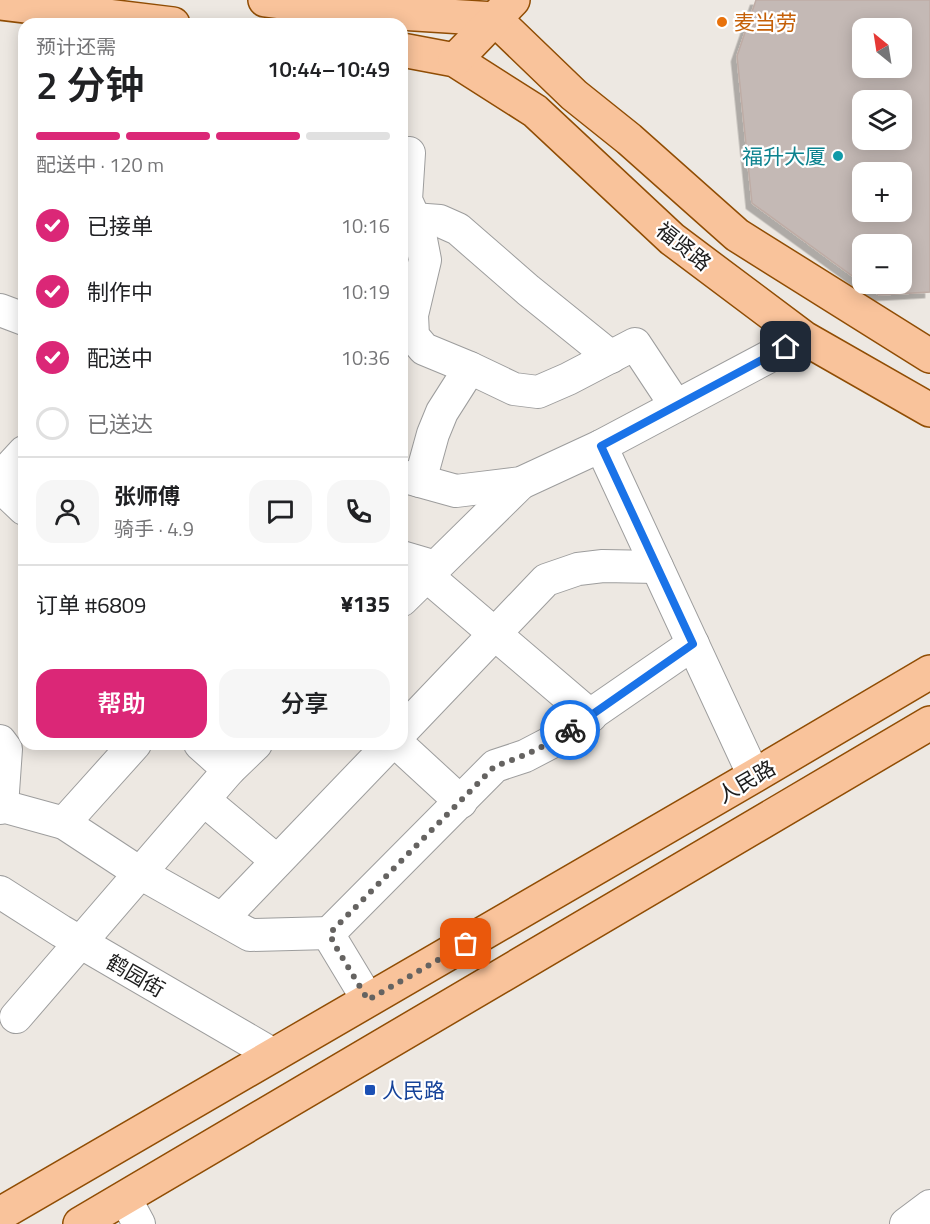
<!DOCTYPE html>
<html lang="zh">
<head>
<meta charset="utf-8">
<style>
	:root { --surface:#fff; --page:#f6f6f6; --text:#202124; --muted:#757577; --line:#e0e0e0; --accent:#db2777 }
	body { margin:0; font-family:"Titillium Web","Noto Sans SC",sans-serif; background:var(--page); color:var(--text); height:100vh; display:flex; flex-direction:column; font-size:22px; white-space:nowrap }
	* { box-sizing:border-box; margin:0 }
	p { font-size:20px; color:var(--muted) }
	.icon { flex:none; width:33px; height:33px; fill:none; stroke:currentColor; stroke-width:2; stroke-linecap:round; stroke-linejoin:round }
	.map { position:relative; flex:1; overflow:hidden }
	.panel { position:absolute; left:18px; top:18px; width:390px; height:732px; display:flex; flex-direction:column; background:var(--surface); border-radius:18px; box-shadow:0 3px 15px #0003 }
	.panel>* { flex:none }
	.needle { width:39px; rotate:330deg }
	.tools { position:absolute; left:852px; top:18px; display:grid; gap:12px }
	.tools a { display:grid; place-items:center; width:60px; height:60px; border-radius:12px; background:var(--surface); box-shadow:0 3px 15px #0003; font-size:30px }
	.pin { position:absolute; display:grid; place-items:center; width:51px; height:51px; color:#fff; margin:-26px; border-radius:12px; box-shadow:0 3px 9px #0006 }
	.courier { position:absolute; display:grid; place-items:center; width:60px; height:60px; margin:-30px; border:4px solid #1a73e8; border-radius:50%; background:#fff; color:#222; box-shadow:0 2px 8px #0007 }
	.headline em { font-style:normal; font-weight:600 }
	.headline div { display:flex; flex-direction:column-reverse }
	.headline { display:flex; align-items:center; justify-content:space-between; height:102px; padding:0 18px }
	h1 { font-size:39px; font-weight:600; line-height:45px }
	.bar { display:grid; grid-template-columns:repeat(4,1fr); gap:9px 6px; align-content:center; height:72px; padding:0 18px }
	.bar i { height:8px; border-radius:4px; background:var(--line) }
	.bar .active { background:var(--accent) }
	.bar p { grid-column:span 4 }
	.line { display:flex; align-items:center; gap:15px; padding:0 18px; border-top:2px solid var(--line) }
	.line div { flex:1 }
	.round { display:grid; place-items:center; flex:none; width:63px; height:63px; border-radius:18px; background:var(--page) }
	ol { padding:0 18px; list-style:none }
	li { display:flex; align-items:center; gap:18px; height:66px }
	li p { margin-inline-start:auto }
	li .icon { padding:6px; border-radius:50%; background:var(--accent); color:#fff; stroke-width:4 }
	li:last-child { color:var(--muted) }
	li i { width:33px; height:33px; border:3px solid var(--line); border-radius:50% }
	.primary-button { display:flex; gap:12px; margin-top:auto; padding:12px 18px }
	.primary-button a { flex:1; height:69px; border-radius:18px; background:var(--accent); color:#fff; font-size:24px; font-weight:600; line-height:69px; text-align:center }
	.primary-button a+a { background:var(--page); color:var(--text) }
	.map>svg:first-child { display:block }
	.building { fill:#c4b9b5; stroke:#beaca5; stroke-width:1.5; fill-rule:evenodd; filter:url(#shadow) }
	.lines { fill:none; stroke-linecap:round; stroke-linejoin:round }
	.minor-casing { stroke:#9d9d9d; stroke-width:34 }
	.major-casing { stroke:#904d04; stroke-width:36 }
	.minor { stroke:#fff; stroke-width:32 }
	.major { stroke:#f9c39b; stroke-width:33 }
	.done { stroke:#656361; stroke-width:6; stroke-dasharray:0 10.8 }
	.route { stroke:#1a73e8; stroke-width:8 }
	.food-dot { fill:#e8710a; stroke:#fff; stroke-width:2 }
	.culture-dot { fill:#0f9aa8; stroke:#fff; stroke-width:2 }
	.transit-dot { fill:#1a4fb4; stroke:#fff; stroke-width:2 }
	.labels { text-anchor:middle; dominant-baseline:central; stroke-width:4.5; stroke-linejoin:round; paint-order:stroke }
	.food-label { font-size:21px; fill:#c56008; stroke:#fff; text-anchor:start }
	.culture-label { font-size:21px; fill:#0d838f; stroke:#fff; text-anchor:end }
	.street-label { font-size:21px; fill:#1c1c1c; stroke:#fff }
	.transit-label { font-size:21px; fill:#164399; stroke:#fff; text-anchor:start }
</style>
</head>
<body>
<div class="map">
<svg width="930" height="1224" viewBox="0 0 930 1224">
	<defs>
		<filter id="shadow"><feDropShadow dx="-5.5" dy="5.5" stdDeviation="0" flood-color="#0004"/></filter>
	</defs>
	<rect width="100%" height="100%" fill="#ede8e2"/>
	<path class="building" d="M756 0H930V292L879 295 863 284H902V244H862V283L752 203 737 56ZM862 28H902V68H862ZM862 100H902V140H862ZM862 172H902V212H862Z"/>
	<g class="lines">
		<defs>
			<g id="minor">
				<polyline points="409,153 406,200 419,229 425,260 412,315 413,336 424,349 470,368 514,389 538,392 568,379 635,344 676,406"/>
				<polyline points="413,219 440,221 458,229 528,290 611,357"/>
				<polyline points="0,310 24,319"/>
				<polyline points="601,446 754,776"/>
				<polyline points="402,476 456,491 521,483 601,446 804,338"/>
				<polyline points="0,478 24,452"/>
				<polyline points="420,481 433,434 442,412 470,368"/>
				<polyline points="0,486 24,509"/>
				<polyline points="402,557 436,567"/>
				<polyline points="427,576 591,716"/>
				<polyline points="402,600 521,483"/>
				<polyline points="402,731 546,580 578,569 603,566 657,567"/>
				<polyline points="0,741 6,749 2,806 0,808"/>
				<polyline points="200,744 229,770"/>
				<polyline points="398,744 461,802"/>
				<polyline points="204,800 277,861"/>
				<polyline points="2,806 64,823 140,873 250,935 330,933"/>
				<polyline points="64,823 135,744"/>
				<polyline points="0,892 61,931 274,1055"/>
				<polyline points="222,919 390,744"/>
				<polyline points="368,1000 333,942 330,933 334,928 495,766 525,756 548,744 693,644"/>
				<polyline points="16,1017 229,770 256,744"/>
				<polyline points="125,1198 139,1224"/>
				<polyline points="906,1224 930,1206"/>
			</g>
			<g id="major">
				<polyline points="265,0 336,9 495,19"/>
				<polyline points="0,3 173,24"/>
				<polyline points="495,19 574,95 629,139 737,235 930,356"/>
				<polyline points="402,50 455,60 535,111 672,239 804,338 930,410"/>
				<polyline points="455,60 513,0"/>
				<polyline points="0,1214 754,776 930,672"/>
				<polyline points="80,1224 930,723"/>
			</g>
		</defs>
		<use href="#minor" class="minor-casing"/>
		<use href="#major" class="major-casing"/>
		<use href="#minor" class="minor"/>
		<use href="#major" class="major"/>
	</g>
	<g class="lines">
		<path class="done" d="M466 944 368 1000 333 942 330 933 495 766C523 757 546 746 570 730"/>
		<polyline class="route" points="570,730 693,644 601,446 786,347"/>
	</g>
	<circle class="food-dot" cx="722" cy="22" r="6"/>
	<circle class="culture-dot" cx="838" cy="156" r="6"/>
	<rect class="transit-dot" x="364" y="1084" width="12" height="12" rx="3"/>
	<g class="labels">
		<g class="food-label">
			<text x="734" y="22">麦当劳</text>
		</g>
		<g class="culture-label">
			<text x="826" y="156">福升大厦</text>
		</g>
		<g class="street-label">
			<text transform="translate(684 246) rotate(39)">福贤路</text>
			<text transform="translate(746 781) rotate(-30)">人民路</text>
			<text transform="translate(136 975) rotate(30)">鹤园街</text>
		</g>
		<g class="transit-label">
			<text x="382" y="1090">人民路</text>
		</g>
	</g>
</svg>
<div class="tools">
<a><svg class="needle" viewBox="-14 -14 28 28"><path d="M0-13l5 13h-10z" fill="#e53935"/><path d="M0 13l5-13h-10z" fill="#757577"/></svg></a>
<a><svg class="icon" aria-label="layers" viewBox="0 0 24 24"><path d="M12 4l9 5-9 5-9-5zM3 14l9 5 9-5"/></svg></a>
<a>+</a>
<a>−</a>
</div>
<div class="pin" style="left:466px;top:944px;background:#ea580c"><svg class="icon" aria-label="bag" viewBox="0 0 24 24"><path d="M5 8h14l-1 12H6zM9 8a3 3 0 0 1 6 0"/></svg></div>
<div class="pin" style="left:786px;top:347px;background:#1f2937"><svg class="icon" aria-label="home" viewBox="0 0 24 24"><path d="M3 11l9-7 9 7M6 9v11h12V9"/></svg></div>
<div class="courier" style="left:570px;top:730px"><svg class="icon" aria-label="bike" viewBox="0 0 24 24"><circle cx="6" cy="16" r="4"/><circle cx="18" cy="16" r="4"/><path d="M6 16l4-8h5l3 8M10 8l3 8H6M13 5h3"/></svg></div>
<section class="panel">
<div class="headline"><div><h1>2 分钟</h1><p>预计还需</p></div><em>10:44–10:49</em></div>
<div class="bar"><i class="active"></i><i class="active"></i><i class="active"></i><i></i><p>配送中 · 120 m</p></div>
<ol>
<li><svg class="icon" aria-label="check" viewBox="0 0 24 24"><path d="M5 12l5 5 9-10"/></svg>已接单<p>10:16</p></li>
<li><svg class="icon" aria-label="check" viewBox="0 0 24 24"><path d="M5 12l5 5 9-10"/></svg>制作中<p>10:19</p></li>
<li><svg class="icon" aria-label="check" viewBox="0 0 24 24"><path d="M5 12l5 5 9-10"/></svg>配送中<p>10:36</p></li>
<li><i></i>已送达</li>
</ol>
<div class="line" style="height:108px"><a class="round"><svg class="icon" aria-label="person" viewBox="0 0 24 24"><circle cx="12" cy="8" r="4"/><path d="M4 21q1-7 8-7t8 7"/></svg></a><div><b>张师傅</b><p>骑手 · 4.9</p></div><a class="round"><svg class="icon" aria-label="chat" viewBox="0 0 24 24"><path d="M4 5h16v11H9l-5 4z"/></svg></a><a class="round"><svg class="icon" aria-label="phone" viewBox="0 0 24 24"><path d="M5 4h4l2 5-3 2q2 4 5 5l2-3 5 2v4C11 20 4 13 5 4z"/></svg></a></div>
<div class="line" style="height:78px"><div>订单 #6809</div><b>¥135</b></div>
<div class="primary-button"><a>帮助</a><a>分享</a></div>
</section>
</div>
</body>
</html>
